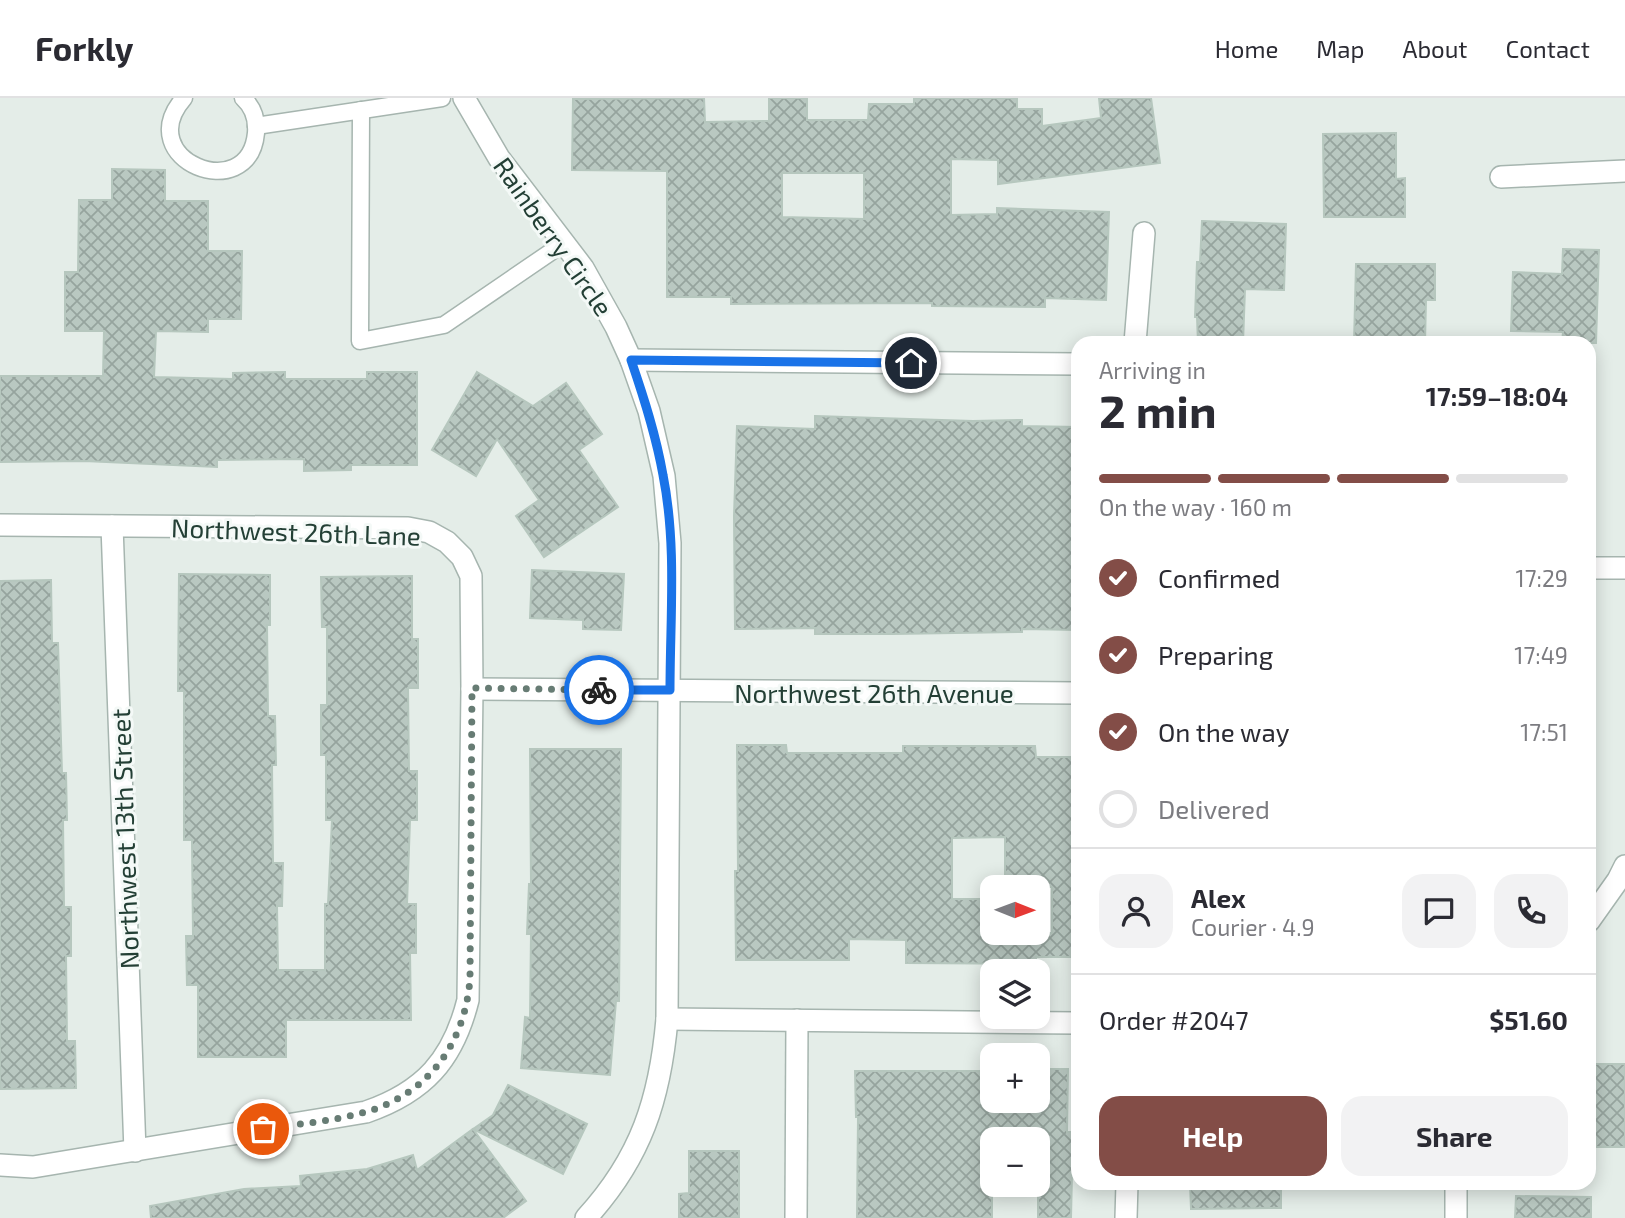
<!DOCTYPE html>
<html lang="en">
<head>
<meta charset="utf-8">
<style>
	:root { --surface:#fff; --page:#f2f2f3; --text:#2b2b33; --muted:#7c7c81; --line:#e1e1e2; --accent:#834d47 }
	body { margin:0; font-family:"Exo 2",sans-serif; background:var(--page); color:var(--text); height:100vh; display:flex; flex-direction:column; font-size:26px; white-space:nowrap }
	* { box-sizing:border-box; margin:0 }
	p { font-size:23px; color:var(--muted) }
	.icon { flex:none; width:38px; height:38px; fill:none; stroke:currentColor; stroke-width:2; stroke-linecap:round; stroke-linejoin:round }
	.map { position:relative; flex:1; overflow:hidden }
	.side { position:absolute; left:1071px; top:238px; width:525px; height:854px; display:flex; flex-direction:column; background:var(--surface); border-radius:21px; box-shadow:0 4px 18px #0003 }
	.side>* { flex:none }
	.needle { width:46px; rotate:91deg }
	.controls { position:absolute; left:980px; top:777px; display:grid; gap:14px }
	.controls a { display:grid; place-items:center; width:70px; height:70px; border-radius:14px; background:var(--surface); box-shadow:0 4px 18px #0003; font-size:35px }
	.pin { position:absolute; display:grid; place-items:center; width:60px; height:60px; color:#fff; margin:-30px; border:4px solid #fff; border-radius:50%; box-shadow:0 2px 7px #0007 }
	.courier { position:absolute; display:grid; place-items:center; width:70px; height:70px; margin:-35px; border:5px solid #1a73e8; border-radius:50%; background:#fff; color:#222; box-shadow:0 2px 9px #0007 }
	.head em { font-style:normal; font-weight:700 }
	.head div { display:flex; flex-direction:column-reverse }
	.head { display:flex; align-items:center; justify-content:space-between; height:119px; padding:0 28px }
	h1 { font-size:46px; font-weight:700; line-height:52px }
	.bar { display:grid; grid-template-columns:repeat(4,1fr); gap:10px 7px; align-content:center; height:84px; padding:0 28px }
	.bar i { height:9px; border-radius:5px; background:var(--line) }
	.bar .on { background:var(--accent) }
	.bar p { grid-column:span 4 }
	.line { display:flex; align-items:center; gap:18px; padding:0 28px; border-top:2px solid var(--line) }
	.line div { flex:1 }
	.round { display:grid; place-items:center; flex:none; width:74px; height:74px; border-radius:21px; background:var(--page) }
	ol { padding:0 28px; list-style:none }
	li { display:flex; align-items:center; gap:21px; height:77px }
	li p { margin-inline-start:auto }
	li .icon { padding:7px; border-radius:50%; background:var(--accent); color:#fff; stroke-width:4 }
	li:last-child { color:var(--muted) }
	li i { width:38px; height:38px; border:4px solid var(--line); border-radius:50% }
	.primary-button { display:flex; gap:14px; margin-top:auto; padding:14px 28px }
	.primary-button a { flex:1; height:80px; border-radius:21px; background:var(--accent); color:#fff; font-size:28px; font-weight:700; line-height:80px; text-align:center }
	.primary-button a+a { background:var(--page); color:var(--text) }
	header { display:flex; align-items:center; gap:42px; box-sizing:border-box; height:98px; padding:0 35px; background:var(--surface); border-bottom:2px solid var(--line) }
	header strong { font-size:33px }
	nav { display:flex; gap:38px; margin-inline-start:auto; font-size:24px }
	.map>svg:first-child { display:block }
	.building { fill:url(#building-cross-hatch); stroke:#b6c7be; stroke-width:2; fill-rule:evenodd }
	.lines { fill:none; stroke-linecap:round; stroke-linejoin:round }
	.service-casing { stroke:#a6b5af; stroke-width:19 }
	.minor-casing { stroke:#a6b5af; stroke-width:24 }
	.service { stroke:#fff; stroke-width:16 }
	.minor { stroke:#fff; stroke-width:21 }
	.done { stroke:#677c74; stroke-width:7; stroke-dasharray:0 12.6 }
	.route { stroke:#1a73e8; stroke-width:9 }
	.labels { text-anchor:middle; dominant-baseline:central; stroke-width:6; stroke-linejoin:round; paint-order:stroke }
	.street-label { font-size:26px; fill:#233f35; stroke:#f4f9f7 }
</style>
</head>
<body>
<header>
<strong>Forkly</strong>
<nav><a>Home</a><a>Map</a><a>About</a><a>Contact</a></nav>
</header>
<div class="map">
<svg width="1625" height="1120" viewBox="0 0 1625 1120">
	<defs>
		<pattern id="building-cross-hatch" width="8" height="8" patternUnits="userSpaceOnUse" patternTransform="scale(1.75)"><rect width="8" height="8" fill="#b9c8c1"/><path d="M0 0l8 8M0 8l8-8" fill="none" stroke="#96a49e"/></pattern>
	</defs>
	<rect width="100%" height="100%" fill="#e4ede8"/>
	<g class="building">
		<path d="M704 0 705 24 769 23V0H807V22H868L869 6H914V0H1017V11H1042V28L1101 20 1099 0H1151L1160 65 998 86V62L951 61V117L997 116V110L1109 114 1106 202 1045 200V209L932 208V205L731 206V199H667V73L572 72 573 1ZM782 75H864V121L782 119Z"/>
		<polygon points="1396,35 1396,81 1405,80 1405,119 1324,119 1323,36"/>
		<polygon points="112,71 165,72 165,103 208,103 208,153 242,153 241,221 208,221 208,234 156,233 154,279 233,281 233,275 285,274 285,281 367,281 367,274 417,274 417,367 351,367 351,372 304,373 304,361 217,362 217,369 84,363 0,364 0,278 103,278 104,233 65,233 65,174 78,174 79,102 112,102"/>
		<polygon points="1202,123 1286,126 1284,192 1245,191 1243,245 1198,245 1197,219 1195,219 1197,164 1200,164"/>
		<polygon points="1563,151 1599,152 1596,245 1562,245 1563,234 1511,233 1513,174 1562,176"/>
		<polygon points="1356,166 1435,166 1435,202 1426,202 1425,245 1354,245"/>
		<polygon points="477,274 533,308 566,285 602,336 579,352 618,409 544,459 516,418 539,402 497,341 476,378 432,352"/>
		<polygon points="815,318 973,323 1022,322 1022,328 1078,329 1078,532 1022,531 1022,534 892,536 815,536 815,530 735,531 734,418 737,328 815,331"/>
		<polygon points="532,472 624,476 621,532 583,531 583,522 530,520"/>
		<polygon points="179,476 270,477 270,527 267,527 268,618 275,618 276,667 272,667 273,765 283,765 282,808 277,808 278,872 325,872 325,806 328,806 332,722 326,722 326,657 321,657 321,607 327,607 327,529 322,529 321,479 412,478 412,541 418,541 418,590 408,590 409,673 417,673 417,722 410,722 407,806 416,806 416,855 410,855 411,922 286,922 286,959 198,959 198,887 187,887 186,838 193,838 192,742 184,742 184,593 178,593"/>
		<polygon points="51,482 52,545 58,545 62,675 66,675 67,722 63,722 64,809 71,809 71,858 66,858 67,943 75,943 76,990 0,991 0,483"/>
		<path d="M737 647H786L787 655H903V648H1035L1036 659H1078V859H1036V866L906 865V842L849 841V862H736L735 773H738ZM1005 739V789H1052V835H992V801H952V740Z"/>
		<polygon points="530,651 621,651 619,903 616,903 610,977 521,970 525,919 530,920 531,836 527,836 529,786 531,786"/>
		<rect x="1589" y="966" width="36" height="83"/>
		<polygon points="1038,971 1068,971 1067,1034 1073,1034 1071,1120 1038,1120 1038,1041 992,1041 992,1120 857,1120 858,1019 856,1019 855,973 992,973 992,1003 1038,1003"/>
		<polygon points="508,987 587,1026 563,1076 473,1031 493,1017"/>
		<polygon points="473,1031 526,1103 503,1120 151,1120 150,1108 244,1091 301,1088 300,1078 367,1071 413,1057 417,1072"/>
		<polygon points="689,1053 739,1053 739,1120 679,1120 679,1096 689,1095"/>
		<polygon points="1190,1085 1281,1085 1281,1110 1191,1111"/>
		<polygon points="1516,1098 1591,1099 1591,1120 1515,1120"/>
	</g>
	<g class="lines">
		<defs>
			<g id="service">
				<path d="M184 0C130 62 249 109 256 35 257 22 253 9 243 0"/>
				<polyline points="361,12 360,243 444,227 564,145"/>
				<polyline points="256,28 442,0"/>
			</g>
			<g id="minor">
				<path d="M464 0 499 60 583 170 616 229 631 262 649 313 664 378 670 445 667 921C660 1001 641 1060 586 1120"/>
				<polyline points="1501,79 1625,73"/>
				<polyline points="1135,245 1144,135"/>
				<polyline points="631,262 1078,266"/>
				<path d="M0 427 408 430 429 434 447 444 462 459 471 478 472 591 468 902C453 962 424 994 366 1014L33 1069 0 1067"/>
				<polyline points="112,428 135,1053"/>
				<polyline points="1589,470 1625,470"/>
				<polyline points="472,591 1078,595"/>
				<polyline points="1589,823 1618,782 1625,768"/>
				<polyline points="667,921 1078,925"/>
				<polyline points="796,1120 797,922"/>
				<polyline points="1126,1120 1127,1085"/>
				<polyline points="1456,1120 1456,1085"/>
			</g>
		</defs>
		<use href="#service" class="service-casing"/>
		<use href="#minor" class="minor-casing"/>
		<use href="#service" class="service"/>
		<use href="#minor" class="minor"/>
	</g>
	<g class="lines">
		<path class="done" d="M263 1031C298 1026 336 1023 369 1013 430 994 465 944 470 881L472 590 599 592"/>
		<path class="route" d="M599 592H670C670 521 677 447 663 377 656 337 644 300 631 262L911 265"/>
	</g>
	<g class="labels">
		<g class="street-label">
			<text transform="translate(554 138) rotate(55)">Rainberry Circle</text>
			<text transform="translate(296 433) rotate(2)">Northwest 26th Lane</text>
			<text x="874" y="594">Northwest 26th Avenue</text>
			<text transform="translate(124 741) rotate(-92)">Northwest 13th Street</text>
		</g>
	</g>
</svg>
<div class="controls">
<a><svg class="needle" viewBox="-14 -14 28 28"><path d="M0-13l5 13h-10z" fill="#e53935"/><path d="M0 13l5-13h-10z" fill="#7c7c81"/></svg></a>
<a><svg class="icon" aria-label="layers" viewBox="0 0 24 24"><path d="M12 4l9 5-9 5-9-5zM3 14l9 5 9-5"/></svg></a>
<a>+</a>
<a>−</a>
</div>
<div class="pin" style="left:263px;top:1031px;background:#ea580c"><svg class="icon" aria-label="bag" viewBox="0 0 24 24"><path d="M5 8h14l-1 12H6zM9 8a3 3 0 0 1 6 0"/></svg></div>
<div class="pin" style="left:911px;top:265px;background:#1f2937"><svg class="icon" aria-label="home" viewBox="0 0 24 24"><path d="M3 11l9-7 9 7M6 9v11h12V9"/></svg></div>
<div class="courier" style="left:599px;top:592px"><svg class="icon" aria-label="bike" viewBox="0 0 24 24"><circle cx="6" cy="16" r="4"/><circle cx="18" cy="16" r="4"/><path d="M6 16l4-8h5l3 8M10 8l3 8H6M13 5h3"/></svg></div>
<section class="side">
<div class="head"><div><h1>2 min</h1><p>Arriving in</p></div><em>17:59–18:04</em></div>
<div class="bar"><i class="on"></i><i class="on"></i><i class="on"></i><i></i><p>On the way · 160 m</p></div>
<ol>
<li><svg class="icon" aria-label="check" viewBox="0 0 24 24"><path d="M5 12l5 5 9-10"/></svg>Confirmed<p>17:29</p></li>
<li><svg class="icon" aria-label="check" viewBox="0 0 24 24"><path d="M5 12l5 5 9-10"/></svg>Preparing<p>17:49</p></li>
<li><svg class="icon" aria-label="check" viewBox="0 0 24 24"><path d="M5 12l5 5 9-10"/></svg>On the way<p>17:51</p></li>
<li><i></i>Delivered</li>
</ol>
<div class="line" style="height:126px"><a class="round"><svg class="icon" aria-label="person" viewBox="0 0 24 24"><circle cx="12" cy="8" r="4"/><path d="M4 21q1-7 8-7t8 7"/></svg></a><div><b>Alex</b><p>Courier · 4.9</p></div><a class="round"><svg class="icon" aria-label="chat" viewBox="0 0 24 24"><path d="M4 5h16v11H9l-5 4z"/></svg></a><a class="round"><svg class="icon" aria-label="phone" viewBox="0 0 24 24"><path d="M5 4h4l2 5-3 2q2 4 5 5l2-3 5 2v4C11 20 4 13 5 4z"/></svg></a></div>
<div class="line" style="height:91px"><div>Order #2047</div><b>$51.60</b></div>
<div class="primary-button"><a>Help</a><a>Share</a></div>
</section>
</div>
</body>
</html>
